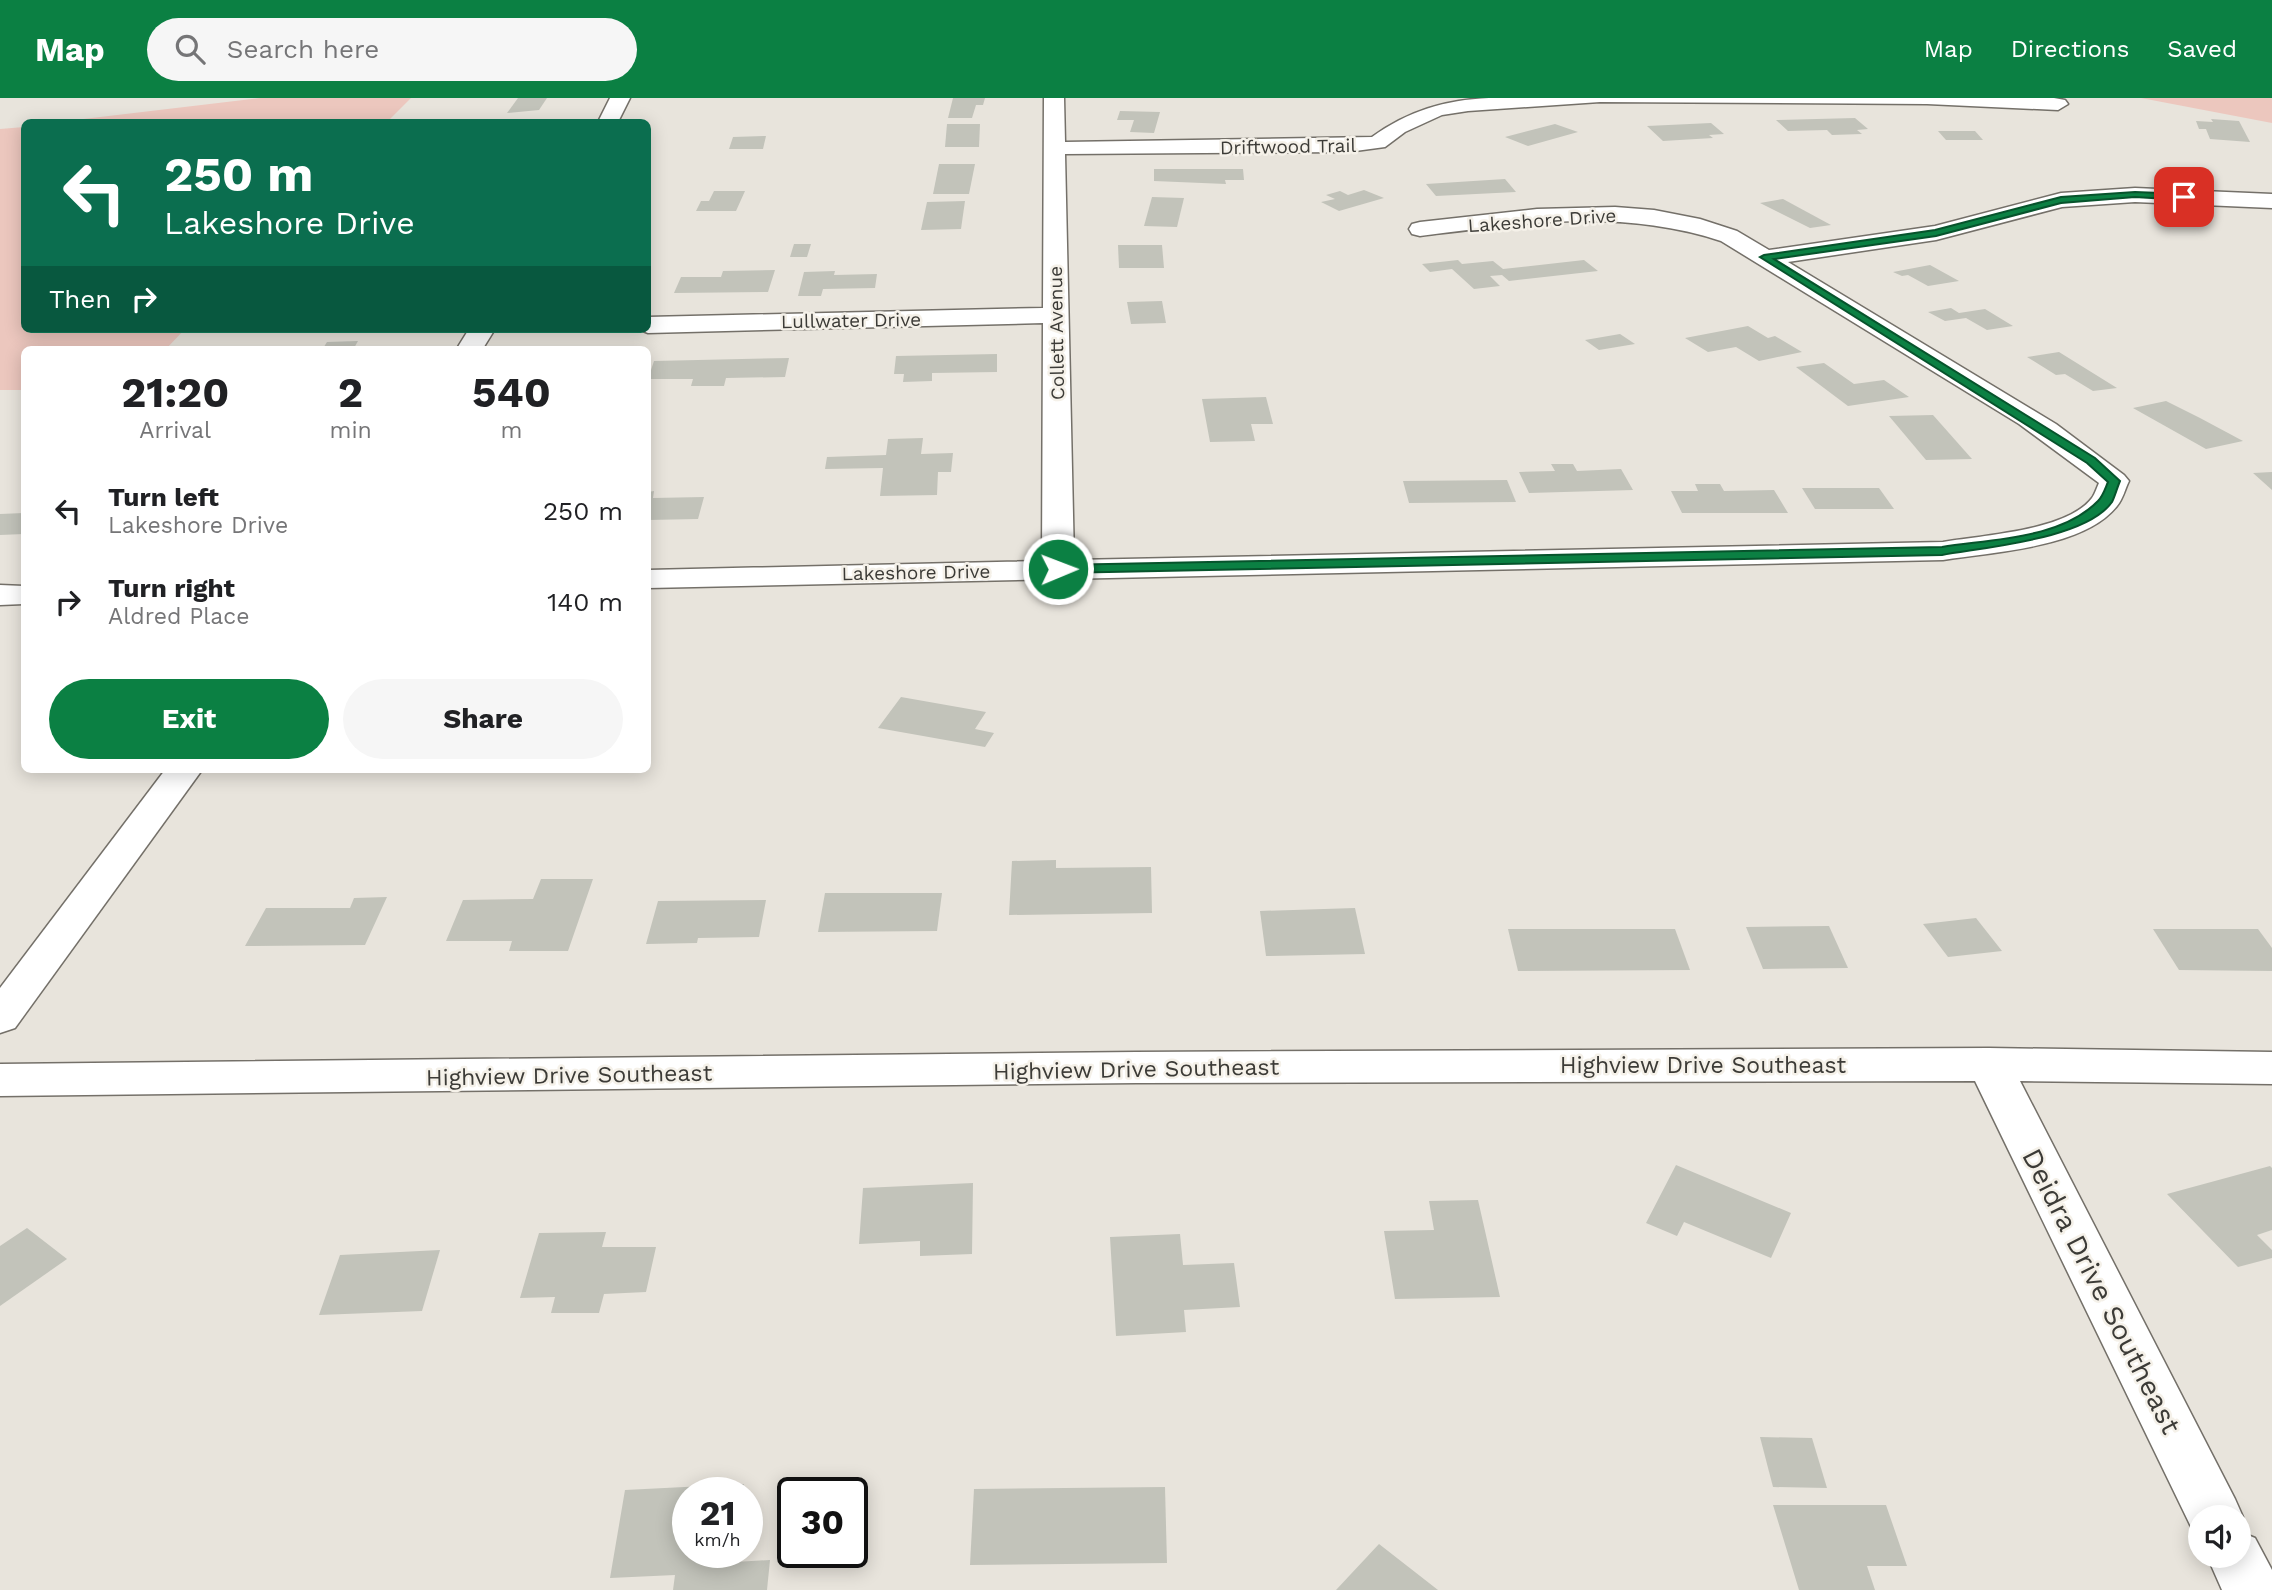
<!DOCTYPE html>
<html lang="en">
<head>
<meta charset="utf-8">
<style>
  :root { --surface:#fff; --page:#f6f6f6; --text:#202124; --muted:#757577; --accent:#0b8043 }
  body { margin:0; font-family:"Work Sans",sans-serif; background:var(--page); color:var(--text); height:100vh; display:flex; flex-direction:column; font-size:26px; white-space:nowrap }
  * { box-sizing:border-box; margin:0 }
  p { font-size:23px; color:var(--muted) }
  .icon { flex:none; width:38px; height:38px; fill:none; stroke:currentColor; stroke-width:2; stroke-linecap:round; stroke-linejoin:round }
  .map { position:relative; flex:1; overflow:hidden }
  .panel { position:absolute; left:21px; top:248px; width:630px; height:427px; display:flex; flex-direction:column; background:var(--surface); border-radius:10px; box-shadow:0 4px 18px #0003 }
  .panel>* { flex:none }
  .banner { position:absolute; left:21px; top:21px; width:630px; height:214px; border-radius:10px; box-shadow:0 4px 18px #0003; background:#0b6e4f; color:#fff; overflow:hidden }
  .buttons { position:absolute; left:2188px; top:1407px; display:grid; gap:14px }
  .buttons a { display:grid; place-items:center; width:63px; height:63px; border-radius:50%; background:var(--surface); box-shadow:0 4px 18px #0003; font-size:35px }
  .speed { position:absolute; left:672px; top:1379px; display:flex; gap:14px; font-size:35px; font-weight:700; text-align:center }
  .speed>* { display:grid; place-content:center; width:91px; height:91px; border-radius:50%; background:var(--surface); box-shadow:0 4px 18px #0003; line-height:1 }
  .speed small { font-size:18px; font-weight:400 }
  .speed .limit { border:4px solid #111; border-radius:10px; background:#fff; color:#111 }
  .pin { position:absolute; display:grid; place-items:center; width:60px; height:60px; color:#fff; margin:-30px; border-radius:14px; box-shadow:0 4px 10px #0006 }
  .me { position:absolute; width:77px; margin:-38px; rotate:89deg; stroke-linejoin:round; filter:drop-shadow(0 0 5px #0008) }
  .turn { display:flex; align-items:center; gap:24px; height:147px; padding:0 28px; font-size:32px }
  .turn .icon { width:91px; height:91px; stroke-width:2.5 }
  .turn b { display:block; font-size:49px; line-height:60px }
  .then { display:flex; align-items:center; height:66px; padding:0 28px; background:#0003; gap:14px; font-size:26px }
  .eta { display:flex; justify-content:space-evenly; align-items:center; height:119px; text-align:center }
  .eta b { font-size:42px; font-weight:700; line-height:49px }
  .primary-button { display:flex; gap:14px; margin-top:auto; padding:14px 28px }
  .primary-button a { flex:1; height:80px; border-radius:42px; background:var(--accent); color:#fff; font-size:28px; font-weight:700; line-height:80px; text-align:center }
  .primary-button a+a { background:var(--page); color:var(--text) }
  ul { padding:0; list-style:none }
  li { display:flex; align-items:center; gap:21px; height:91px; padding:0 28px }
  li div { flex:1 }
  li b { display:block; font-size:26px }
  li em { font-style:normal }
  header { display:flex; align-items:center; gap:42px; box-sizing:border-box; height:98px; padding:0 35px; background:var(--accent); color:#fff }
  header strong { font-size:33px }
  nav { display:flex; gap:38px; margin-inline-start:auto; font-size:24px }
  .search { width:490px; height:63px; background:var(--page); display:flex; align-items:center; gap:18px; box-sizing:border-box; padding:0 24px; border-radius:38px; color:var(--muted); font-size:26px }
  .map>svg:first-child { display:block }
</style>
</head>
<body>
<header>
<strong>Map</strong>
<div class="search"><svg class="icon" aria-label="search" viewBox="0 0 24 24"><circle cx="10" cy="10" r="6"/><path d="M15 15l6 6"/></svg>Search here</div>
<nav><a>Map</a><a>Directions</a><a>Saved</a></nav>
</header>
<div class="map">
<svg width="2272" height="1492" viewBox="0 0 2272 1492">
  <rect width="100%" height="100%" fill="#e8e4dc"/>
  <g fill="#ecc7be">
    <polygon points="260,0 411,0 387,24 58,24"/>
    <polygon points="2141,0 2272,0 2272,25"/>
    <polygon points="24,29 24,231 185,231 165,252 24,252 24,292 0,292 0,31"/>
  </g>
  <g fill="#c2c3ba">
    <polygon points="518,0 547,0 539,12 507,15"/>
    <polygon points="953,0 985,0 983,7 976,7 972,20 948,20"/>
    <polygon points="1120,13 1160,14 1154,35 1130,34 1134,22 1117,22"/>
    <polygon points="1855,20 1868,31 1857,32 1862,36 1832,37 1827,32 1788,33 1776,22"/>
    <polygon points="2211,21 2239,23 2250,44 2210,41 2206,31 2199,31 2196,23 2213,24"/>
    <polygon points="1711,25 1724,36 1709,37 1713,40 1663,43 1647,28"/>
    <polygon points="947,26 980,26 979,49 945,49"/>
    <polygon points="1555,26 1578,34 1528,48 1505,39"/>
    <polygon points="1938,33 1975,33 1983,42 1946,42"/>
    <polygon points="766,38 763,51 729,51 733,39"/>
    <polygon points="939,66 975,66 969,96 933,96"/>
    <polygon points="1154,71 1243,71 1244,82 1225,82 1226,86 1154,83"/>
    <polygon points="1505,81 1516,94 1436,98 1426,86"/>
    <polygon points="1364,92 1384,100 1339,113 1321,104 1335,101 1326,97 1340,93 1348,97"/>
    <polygon points="714,93 745,93 736,113 696,113 701,103 709,103"/>
    <polygon points="1152,99 1184,100 1177,129 1144,128"/>
    <polygon points="1783,101 1831,127 1810,130 1760,105"/>
    <polygon points="965,103 961,131 921,132 927,104"/>
    <polygon points="794,146 811,146 807,159 790,159"/>
    <polygon points="1118,147 1162,147 1164,170 1119,170"/>
    <polygon points="1458,162 1462,166 1493,163 1503,171 1584,162 1598,173 1509,183 1502,177 1490,178 1500,188 1474,191 1452,171 1430,174 1422,166"/>
    <polygon points="1930,167 1959,183 1928,188 1908,177 1902,178 1893,174"/>
    <polygon points="775,172 768,194 674,195 681,179 721,179 723,173"/>
    <polygon points="835,173 834,177 877,176 875,190 823,191 821,198 798,198 804,174"/>
    <polygon points="1162,203 1166,225 1131,226 1127,204"/>
    <polygon points="1951,210 1959,215 1985,211 2013,228 1987,232 1966,220 1945,223 1928,214"/>
    <polygon points="1748,228 1768,240 1775,238 1802,254 1759,263 1736,249 1708,254 1685,240"/>
    <polygon points="1620,236 1635,246 1599,252 1585,242"/>
    <polygon points="358,243 353,252 322,252 327,244"/>
    <polygon points="2059,254 2117,290 2093,293 2065,276 2056,277 2027,259"/>
    <polygon points="997,256 997,274 932,275 932,283 903,284 904,276 894,276 896,258"/>
    <polygon points="789,260 785,279 726,280 724,288 691,288 693,281 648,281 654,263"/>
    <polygon points="1824,265 1854,286 1884,282 1909,299 1848,308 1796,269"/>
    <polygon points="1266,299 1273,326 1251,326 1255,343 1210,344 1202,301"/>
    <polygon points="2166,303 2200,320 2243,343 2206,351 2133,310"/>
    <polygon points="1933,317 1972,361 1926,362 1889,318"/>
    <polygon points="923,340 921,356 953,355 951,374 938,374 937,397 880,398 883,370 825,371 827,359 886,357 888,341"/>
    <polygon points="1551,366 1573,366 1577,373 1621,371 1633,392 1529,395 1519,374 1555,373"/>
    <polygon points="2272,374 2272,392 2253,375"/>
    <polygon points="1507,382 1516,404 1409,405 1403,383"/>
    <polygon points="1695,386 1720,386 1724,393 1774,392 1788,415 1682,415 1671,393 1698,393"/>
    <polygon points="1802,390 1879,390 1894,411 1815,411"/>
    <polygon points="654,393 653,400 704,399 698,421 648,422 648,394"/>
    <polygon points="24,415 24,436 0,437 0,416"/>
    <polygon points="901,599 986,614 975,631 994,635 985,649 878,630"/>
    <polygon points="1056,762 1056,770 1151,769 1152,815 1009,817 1012,763"/>
    <polygon points="541,781 593,781 568,853 509,853 512,843 446,843 463,802 533,801"/>
    <polygon points="825,795 942,795 937,833 818,834"/>
    <polygon points="387,799 365,847 245,848 266,810 350,810 354,800"/>
    <polygon points="766,802 759,839 698,840 697,845 646,846 658,803"/>
    <polygon points="1355,810 1365,856 1266,858 1260,813"/>
    <polygon points="1976,820 2002,853 1948,859 1923,826"/>
    <polygon points="1829,828 1848,870 1763,871 1746,829"/>
    <polygon points="1508,831 1675,831 1690,872 1518,873"/>
    <polygon points="2153,831 2258,831 2272,850 2272,873 2179,872"/>
    <polygon points="1676,1067 1791,1115 1771,1160 1684,1124 1677,1138 1646,1125"/>
    <polygon points="2270,1068 2272,1070 2272,1132 2257,1137 2272,1152 2272,1160 2238,1169 2167,1096"/>
    <polygon points="973,1085 972,1156 920,1158 920,1143 859,1146 863,1090"/>
    <polygon points="1478,1102 1500,1199 1395,1201 1384,1133 1434,1132 1429,1103"/>
    <polygon points="27,1130 67,1161 0,1208 0,1148"/>
    <polygon points="606,1134 602,1149 656,1149 646,1194 604,1196 599,1215 551,1215 555,1199 520,1200 539,1135"/>
    <polygon points="1180,1136 1183,1167 1234,1165 1240,1209 1184,1212 1186,1234 1116,1238 1110,1139"/>
    <polygon points="440,1152 422,1213 319,1217 340,1157"/>
    <polygon points="1760,1339 1812,1340 1827,1390 1773,1389"/>
    <polygon points="744,1386 743,1395 688,1395 688,1454 736,1454 735,1464 770,1462 767,1492 673,1492 675,1477 610,1480 625,1392"/>
    <polygon points="1165,1389 1167,1465 970,1467 974,1391"/>
    <polygon points="1773,1407 1886,1407 1907,1468 1867,1468 1875,1492 1799,1492"/>
    <polygon points="1379,1446 1438,1492 1336,1492"/>
  </g>
  <g fill="none" stroke-linecap="round" stroke-linejoin="round">
    <g stroke="#747069" stroke-width="3">
      <g id="minor">
        <polygon points="610,0 630,0 618,24 598,24"/>
        <path d="M1044,0H1064L1065,44L1372,39C1408,13 1445,2 1489,0H2054L2065,2L2068,6L2058,12L1927,6L1600,4L1468,13L1442,17L1405,34L1385,49L1348,54L1065,56L1074,462L1943,444C1982,437 2067,433 2092,400C2095,396 2097,389 2099,385L2019,326L1721,143C1620,110 1523,125 1420,138L1412,136L1409,131L1412,126L1420,124L1537,111L1615,109L1654,112L1700,121L1737,133L1769,152L1935,128L2061,95L2135,90L2272,96V110L2135,104L2062,109L1936,142L1788,164L2056,326L2124,377L2129,383C2125,391 2123,401 2117,408C2084,450 1993,454 1943,462L648,490V472L1042,463L1043,225L648,235L638,231H648V219L1043,210Z"/>
        <polygon points="469,231 495,231 482,252 456,252"/>
        <polygon points="0,487 24,488 24,506 0,507"/>
        <polygon points="165,672 202,672 15,930 0,935 0,890"/>
        <polygon points="1989,950 2272,954 2272,986 2020,983 2235,1401 2243,1419 2238,1429 2238,1419 2200,1419 2200,1438 2195,1437 1975,983 1136,985 0,998 0,966 1136,954"/>
        <polygon points="2238,1433 2255,1440 2272,1472 2272,1492 2222,1492 2207,1458 2238,1458"/>
      </g>
    </g>
    <use href="#minor" fill="#fff" fill-rule="evenodd"/>
  </g>
  <path fill="#0b8043" stroke="#07532c" stroke-width="2" d="M2135,94L2184,96L2188,99L2184,102L2135,99L2061,105L1936,138L1774,161L2095,360L2120,383C2117,390 2115,398 2112,404C2086,441 1985,449 1942,457L1058,475L1051,471L1058,467L1942,449C1992,441 2061,441 2098,403C2103,398 2105,391 2108,384L2087,365L1760,159L1764,157L1935,132L2061,99Z"/>
  <g text-anchor="middle" stroke-width="5" stroke-linejoin="round" paint-order="stroke">
    <g font-size="19" fill="#3c3b37" stroke="#f5f1e9">
      <text transform="translate(1288 48) rotate(-1)" y="7">Driftwood Trail</text>
      <text transform="translate(1542 122) rotate(-4)" y="7">Lakeshore Drive</text>
      <text transform="translate(851 222) rotate(-1)" y="7">Lullwater Drive</text>
      <text transform="translate(1056 235) rotate(-91)" y="7">Collett Avenue</text>
      <text transform="translate(916 474) rotate(-1)" y="7">Lakeshore Drive</text>
    </g>
    <g font-size="23" fill="#3c3b37" stroke="#f5f1e9">
      <text x="1703" y="975">Highview Drive Southeast</text>
      <text transform="translate(1136 971) rotate(-1)" y="8">Highview Drive Southeast</text>
      <text transform="translate(569 977) rotate(-1)" y="8">Highview Drive Southeast</text>
    </g>
    <g font-size="28" fill="#3c3b37" stroke="#f5f1e9">
      <text transform="translate(2102 1193) rotate(63)" y="10">Deidra Drive Southeast</text>
    </g>
  </g>
</svg>
<div class="buttons">
<a><svg class="icon" aria-label="sound" viewBox="0 0 24 24"><path d="M4 9h4l5-4v14l-5-4H4zM17 9q2 3 0 6"/></svg></a>
</div>
<div class="speed"><div>21<small>km/h</small></div><div class="limit">30</div></div>
<div class="pin" style="left:2184px;top:99px;background:#d93025"><svg class="icon" aria-label="arrive" viewBox="0 0 24 24"><path d="M6 21V4h12l-3 4 3 4H6"/></svg></div>
<svg class="me" style="left:1058px;top:471px" viewBox="-20 -20 40 40"><circle r="17" fill="#0b8043" stroke="#fff" stroke-width="3"/><path d="M0-11L8 9 0 5-8 9z" fill="#fff"/></svg>
<div class="banner">
<div class="turn"><svg class="icon" aria-label="left" viewBox="0 0 24 24"><path d="M17 20v-9H6M10 6l-5 5 5 5"/></svg><div><b>250 m</b>Lakeshore Drive</div></div>
<div class="then">Then<svg class="icon" aria-label="right" viewBox="0 0 24 24"><path d="M7 20v-9h11M14 6l5 5-5 5"/></svg></div>
</div>
<section class="panel">
<div class="eta">
<div><b>21:20</b><p>Arrival</p></div>
<div><b>2</b><p>min</p></div>
<div><b>540</b><p>m</p></div>
</div>
<ul>
<li><svg class="icon" aria-label="left" viewBox="0 0 24 24"><path d="M17 20v-9H6M10 6l-5 5 5 5"/></svg><div><b>Turn left</b><p>Lakeshore Drive</p></div><em>250 m</em></li>
<li><svg class="icon" aria-label="right" viewBox="0 0 24 24"><path d="M7 20v-9h11M14 6l5 5-5 5"/></svg><div><b>Turn right</b><p>Aldred Place</p></div><em>140 m</em></li>
</ul>
<div class="primary-button"><a>Exit</a><a>Share</a></div>
</section>
</div>
</body>
</html>
